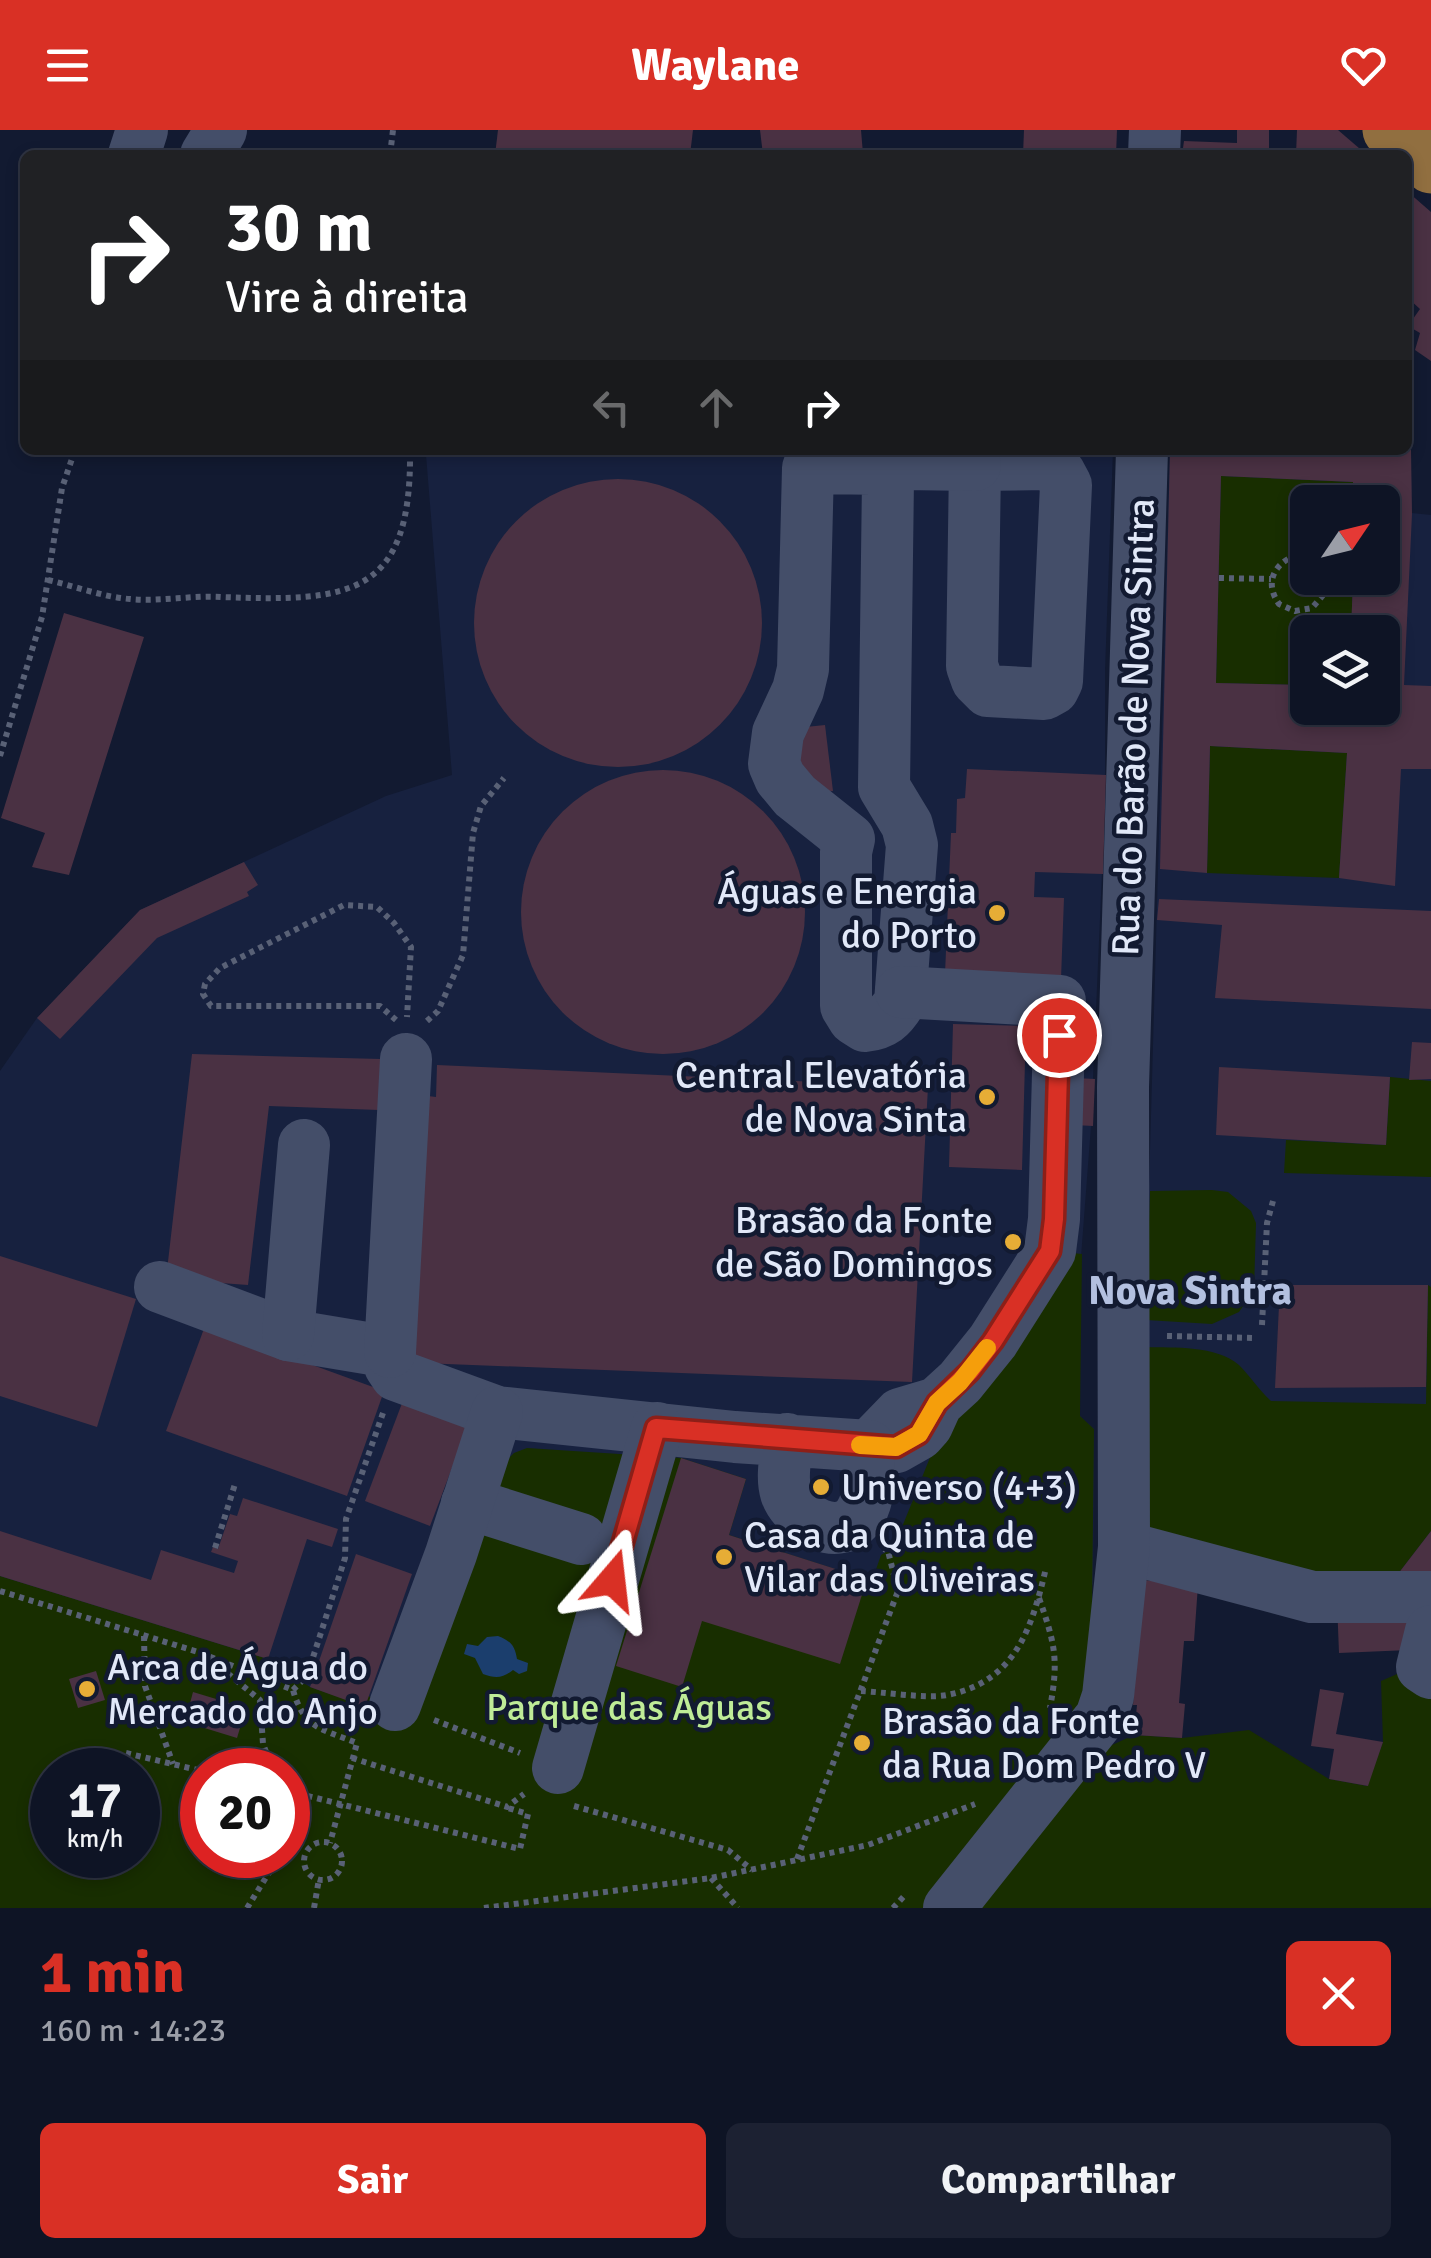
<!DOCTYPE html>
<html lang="pt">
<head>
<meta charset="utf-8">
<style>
  :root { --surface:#0e1425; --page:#1c2132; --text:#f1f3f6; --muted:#9b9ea7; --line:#2e3342; --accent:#d93025 }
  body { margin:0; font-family:Signika,sans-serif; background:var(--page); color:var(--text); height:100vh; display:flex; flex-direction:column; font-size:38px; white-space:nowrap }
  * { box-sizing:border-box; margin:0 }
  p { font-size:32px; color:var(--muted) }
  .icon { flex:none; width:55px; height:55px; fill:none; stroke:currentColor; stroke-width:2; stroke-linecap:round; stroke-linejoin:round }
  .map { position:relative; height:1778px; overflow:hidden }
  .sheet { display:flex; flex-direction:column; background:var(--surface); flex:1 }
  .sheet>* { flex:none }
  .top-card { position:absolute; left:20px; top:20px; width:1392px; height:305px; border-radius:15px; box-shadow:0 5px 15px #0003,0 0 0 2px var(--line); background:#202124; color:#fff; overflow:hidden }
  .needle { width:65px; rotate:55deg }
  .controls { position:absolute; left:1290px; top:355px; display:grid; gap:20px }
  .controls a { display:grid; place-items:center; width:110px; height:110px; border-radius:15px; background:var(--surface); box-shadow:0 5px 15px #0003,0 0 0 2px var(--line); font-size:50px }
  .speed { position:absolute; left:30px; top:1618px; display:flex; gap:20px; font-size:50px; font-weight:700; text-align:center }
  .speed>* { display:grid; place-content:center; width:130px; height:130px; border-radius:50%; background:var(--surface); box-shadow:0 5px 15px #0003,0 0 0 2px var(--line); line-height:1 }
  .speed small { font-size:25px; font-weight:400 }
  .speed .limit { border:15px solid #d22; background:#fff; color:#111 }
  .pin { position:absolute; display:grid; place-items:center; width:85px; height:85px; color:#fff; margin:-42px; border:5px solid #fff; border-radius:50%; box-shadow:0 2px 10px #0007 }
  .me { position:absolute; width:110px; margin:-55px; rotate:17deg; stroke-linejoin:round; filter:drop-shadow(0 0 8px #0008) }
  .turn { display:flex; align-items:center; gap:35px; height:210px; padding:0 40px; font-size:45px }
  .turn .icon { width:130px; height:130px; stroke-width:2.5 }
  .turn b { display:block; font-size:70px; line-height:85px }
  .lanes { display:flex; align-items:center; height:95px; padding:0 40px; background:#0003; justify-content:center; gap:50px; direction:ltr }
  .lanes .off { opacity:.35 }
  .round { display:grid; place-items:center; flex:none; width:105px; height:105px; border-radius:15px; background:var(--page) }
  .overview { display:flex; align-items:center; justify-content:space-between; height:170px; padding:0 40px }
  h1 { font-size:60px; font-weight:700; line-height:75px; color:var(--accent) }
  .primary-button { display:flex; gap:20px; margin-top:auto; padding:20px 40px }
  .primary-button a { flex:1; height:115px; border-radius:15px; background:var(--accent); color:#fff; font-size:40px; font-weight:700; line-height:115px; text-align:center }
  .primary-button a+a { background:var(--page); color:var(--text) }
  header { display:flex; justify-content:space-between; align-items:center; height:130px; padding:0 40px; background:var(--accent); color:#fff; font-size:45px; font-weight:700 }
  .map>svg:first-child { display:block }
</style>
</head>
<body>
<header><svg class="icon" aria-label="menu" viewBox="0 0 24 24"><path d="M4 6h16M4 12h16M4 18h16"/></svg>Waylane<svg class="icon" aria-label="heart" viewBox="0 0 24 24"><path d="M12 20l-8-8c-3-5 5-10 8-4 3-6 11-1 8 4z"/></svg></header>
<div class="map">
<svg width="1431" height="1778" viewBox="0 0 1431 1778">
  <rect width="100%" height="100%" fill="#121a31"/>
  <g fill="#17213f" fill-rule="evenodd">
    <path d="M1408,203L1412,383L1431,385V1401L1139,1406L1170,320H1408ZM1308,372H1382V448H1308ZM1308,502H1382V578H1308Z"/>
    <path d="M761,320H1113L1105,541V674L1093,948V996H1091L1080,1140V1286L1094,1299L1093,1454L926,1778H0V941L37,888L140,780L386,666L452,645L426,325L760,323ZM52,1640H138V1725H52ZM202,1640H288V1725H202Z"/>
  </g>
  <g fill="#182e00" fill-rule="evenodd">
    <polygon points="1221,346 1353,352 1353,372 1308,372 1308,448 1353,448 1351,502 1308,502 1307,555 1216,553"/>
    <polygon points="1210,616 1347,623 1339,748 1207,743"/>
    <polygon points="1390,947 1431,951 1431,1047 1284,1043 1286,1010 1386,1015"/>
    <polygon points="1212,1060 1228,1062 1251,1081 1256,1093 1254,1160 1239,1182 1212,1194 1146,1190 1150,1061"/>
    <path d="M1072,1123L1082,1124L1080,1286L1094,1299L1091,1572L926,1778H0V1446L268,1529L310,1557L365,1576L368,1566L416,1587L502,1335L514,1323L527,1318L681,1328L746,1349L729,1405L872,1451L881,1425L894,1417L931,1325ZM52,1640H138V1725H52ZM202,1640H288V1725H202Z"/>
    <path d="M1428,1155L1431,1157V1401L1391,1453H1328L1139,1406L1146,1217C1174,1218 1216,1215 1239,1235C1250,1246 1259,1260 1271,1271L1426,1274Z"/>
    <polygon points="1404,1541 1431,1560 1431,1778 967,1778 1090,1625 1134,1605 1182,1608 1249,1600 1329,1649 1367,1656 1383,1612 1381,1551"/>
  </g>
  <path fill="#1b3e6d" d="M498,1506C511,1511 515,1516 517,1529L528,1533L527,1541L519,1544L513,1540C503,1548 496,1549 483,1544L475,1528L464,1524L467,1514L478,1516L487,1507Z"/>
  <g fill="#4a3143" fill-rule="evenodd">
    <polygon points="498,0 693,0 690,25 495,25"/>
    <polygon points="760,0 861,0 863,24 763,25"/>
    <polygon points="1024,0 1117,0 1116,25 1023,25"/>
    <polygon points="1237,0 1269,0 1269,24 1182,25 1184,11 1237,13"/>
    <polygon points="1297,0 1338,0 1367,25 1296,25"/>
    <polygon points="1408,62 1431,82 1431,231 1415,220 1420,203 1408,196 1420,179 1408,168"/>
    <path d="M1170,320H1411L1412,384L1404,555L1431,556V639H1401L1395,756L1339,748L1347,623L1210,616L1207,743L1160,739ZM1221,346L1353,352V372H1382V448H1353L1351,502H1382V578H1308V555L1216,553Z"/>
    <circle cx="618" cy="493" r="144"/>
    <polygon points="64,483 144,507 69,745 32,737 45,703 1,688"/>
    <polygon points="825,595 833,661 804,664 796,598"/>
    <polygon points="967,639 1106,645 1103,744 1035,742 1034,767 1064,768 1061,849 945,844 951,703 956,703 957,669 965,668"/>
    <circle cx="663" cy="782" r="142"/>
    <polygon points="244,732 258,755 247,762 249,766 157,808 60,909 37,888 140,780"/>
    <polygon points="1159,769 1431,781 1431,879 1215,868 1222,795 1157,790"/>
    <polygon points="953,894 1026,896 1022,1040 949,1037"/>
    <polygon points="1412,912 1431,913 1431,949 1409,950"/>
    <polygon points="192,924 381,929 379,980 269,976 248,1155 166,1149"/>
    <polygon points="437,935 928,957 912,1252 421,1233 411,1224 420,965 436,967"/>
    <polygon points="1219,937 1390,947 1386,1015 1216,1005"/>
    <polygon points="1075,948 1095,949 1093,996 1074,995"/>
    <polygon points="0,1126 136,1169 97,1297 0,1266"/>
    <polygon points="1280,1155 1428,1155 1426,1257 1275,1258"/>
    <polygon points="205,1196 384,1261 347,1366 166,1301"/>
    <polygon points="404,1268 469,1293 430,1396 365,1371"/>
    <polygon points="681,1328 746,1349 729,1405 867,1449 840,1534 702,1491 682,1557 616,1536"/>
    <polygon points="243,1368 338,1399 332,1417 307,1409 268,1529 0,1446 0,1401 151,1450 161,1420 234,1443 238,1431 211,1422 213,1417 218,1419 230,1384 237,1386"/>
    <polygon points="1431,1401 1431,1456 1391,1453"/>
    <polygon points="356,1424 412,1444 365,1577 310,1557"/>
    <polygon points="1143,1450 1198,1455 1194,1511 1184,1511 1179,1573 1185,1574 1182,1608 1134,1605 1137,1575 1133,1575"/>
    <polygon points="1420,1471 1409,1520 1339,1523 1337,1472"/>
    <polygon points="96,1541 105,1570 78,1578 69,1549"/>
    <polygon points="1320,1559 1344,1563 1336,1604 1383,1612 1368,1656 1329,1649 1334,1619 1311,1616"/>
    <polygon points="193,1562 246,1578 237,1608 185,1592"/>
  </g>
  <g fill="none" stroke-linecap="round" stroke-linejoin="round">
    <g stroke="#596176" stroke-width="6" stroke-dasharray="5 5" stroke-linecap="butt">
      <polyline points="390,25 393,0"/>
      <path d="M1308,429H1288C1270,440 1267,457 1279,474L1295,481L1312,478L1324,464V448"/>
      <polyline points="1219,448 1271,449"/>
      <path d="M48,450C74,456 103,467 130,469C160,472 192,465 222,467C350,472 412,467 410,320"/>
      <polyline points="1325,455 1353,456"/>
      <polyline points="0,626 42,487 62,358 75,320"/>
      <polyline points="396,890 380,876 211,876 203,864 205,854 220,838 344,775 377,777 394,793 411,817 407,887"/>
      <polyline points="427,891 438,881 463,825 473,703 481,676 504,648"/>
      <polyline points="1262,1195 1267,1093 1273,1071"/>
      <polyline points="1167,1206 1256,1208"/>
      <polyline points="215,1418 235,1354"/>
      <path d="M0,1461L198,1522L293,1560C304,1599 322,1599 357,1613L330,1713"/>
      <path d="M1039,1468C1055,1514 1059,1529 1050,1578"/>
      <polyline points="144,1506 145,1556 173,1634"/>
      <polyline points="220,1537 260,1570 263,1614 273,1640"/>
      <polyline points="293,1560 307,1546 345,1428 346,1389 383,1283"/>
      <path d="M861,1561C883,1562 927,1569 947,1565C1016,1552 1032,1497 1046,1438"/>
      <polyline points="434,1590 520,1623"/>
      <polyline points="126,1623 202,1641"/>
      <polyline points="352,1628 507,1677 524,1664"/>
      <polyline points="288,1661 520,1719 528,1684 508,1678"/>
      <polyline points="574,1676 728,1720 752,1740"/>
      <polyline points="288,1710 307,1667"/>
      <circle cx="323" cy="1731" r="19"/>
      <polyline points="797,1729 898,1461 888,1421 884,1419"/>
      <polyline points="711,1748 738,1778"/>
      <polyline points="247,1778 280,1725"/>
      <polyline points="314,1778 319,1749"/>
      <polyline points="484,1778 711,1748 797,1730 868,1715 975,1674"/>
      <polyline points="893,1778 906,1764"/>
    </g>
    <g stroke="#444e69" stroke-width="52">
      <polyline points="134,25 142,0"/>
      <polyline points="206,25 221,0"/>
      <polyline points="1154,25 1155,0"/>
      <polygon points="1047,334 1059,342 1066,355 1057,551 1053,559 1044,564 988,561 977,550 972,536 975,335"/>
      <path d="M893,339L808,338L803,539L798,560L778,603L774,634L780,648L795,666L849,709L846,722V876L854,889L865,896C883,894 891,887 900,872L912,715L907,695L884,657L888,349L893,339L903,334L975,335"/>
      <polyline points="901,862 1060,871 1054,1089 1050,1121 993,1211 960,1252 937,1273 927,1295 919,1304 896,1317 869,1316 900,1284 937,1273"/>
      <path d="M160,1157L288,1205L390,1222V1236L396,1245L497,1282L735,1307L869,1316C868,1337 872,1365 860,1384C841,1414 795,1390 786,1363C781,1347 786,1326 787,1309"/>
      <polyline points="288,1205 304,1015"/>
      <polyline points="390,1222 406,929"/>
      <polyline points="467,1373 581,1409"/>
      <polyline points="1124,1417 1312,1467 1431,1467"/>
      <polyline points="1431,1501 1422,1537 1431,1543"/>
      <polyline points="395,1575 451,1424 497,1282"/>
      <polyline points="558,1638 657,1298"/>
      <polyline points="949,1778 1101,1587 1108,1566 1124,1417 1123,957 1142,320"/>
    </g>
    <polyline stroke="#916f40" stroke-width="55" points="1390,0 1431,36"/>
  </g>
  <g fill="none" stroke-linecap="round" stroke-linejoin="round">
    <g stroke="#8d1f18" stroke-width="25">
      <polyline id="route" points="612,1450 656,1298 896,1317 919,1304 937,1273 970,1241 993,1211 1050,1121 1054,1089 1059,905"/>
    </g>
    <use href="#route" stroke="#d93025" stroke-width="18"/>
    <polyline stroke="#f59e0b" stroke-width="18" points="860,1315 896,1317 919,1304 937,1273 960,1252 987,1218"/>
  </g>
  <g fill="#e6ad36" stroke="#121a31" stroke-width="4">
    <circle cx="997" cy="783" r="10"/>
    <circle cx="987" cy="967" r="10"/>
    <circle cx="1013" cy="1112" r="10"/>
    <circle cx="821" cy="1357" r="10"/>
    <circle cx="724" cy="1427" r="10"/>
    <circle cx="87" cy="1559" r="10"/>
    <circle cx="862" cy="1613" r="10"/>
  </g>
  <g text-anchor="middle" stroke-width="9" stroke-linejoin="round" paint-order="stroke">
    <g font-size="38" fill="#e1e8f8" stroke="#121a31">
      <text transform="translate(1133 597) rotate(-88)" y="13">Rua do Barão de Nova Sintra</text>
    </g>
    <g font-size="38" fill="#e1e8f8" stroke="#121a31" text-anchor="start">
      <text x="977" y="774" text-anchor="end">Águas e Energia<tspan x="977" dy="44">do Porto</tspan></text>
      <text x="967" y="958" text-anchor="end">Central Elevatória<tspan x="967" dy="44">de Nova Sinta</tspan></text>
      <text x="993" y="1103" text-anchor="end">Brasão da Fonte<tspan x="993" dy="44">de São Domingos</tspan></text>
      <text x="841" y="1370">Universo (4+3)</text>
      <text x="744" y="1418">Casa da Quinta de<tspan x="744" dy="44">Vilar das Oliveiras</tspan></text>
      <text x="107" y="1550">Arca de Água do<tspan x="107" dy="44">Mercado do Anjo</tspan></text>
      <text x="882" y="1604">Brasão da Fonte<tspan x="882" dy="44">da Rua Dom Pedro V</tspan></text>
    </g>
    <g font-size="38" fill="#bfec97" stroke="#121a31">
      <text x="629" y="1590">Parque das Águas</text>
    </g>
    <g font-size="40" font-weight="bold" fill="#b3c0e0" stroke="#121a31">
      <text x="1190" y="1174">Nova Sintra</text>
    </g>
  </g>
</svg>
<div class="controls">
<a><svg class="needle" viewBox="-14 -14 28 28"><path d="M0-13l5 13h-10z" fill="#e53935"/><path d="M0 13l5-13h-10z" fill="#9b9ea7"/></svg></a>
<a><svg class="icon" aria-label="layers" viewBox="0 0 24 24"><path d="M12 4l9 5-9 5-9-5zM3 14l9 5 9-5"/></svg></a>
</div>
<div class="speed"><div>17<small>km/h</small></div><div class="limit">20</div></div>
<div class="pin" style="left:1059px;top:905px;background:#d93025"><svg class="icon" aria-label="arrive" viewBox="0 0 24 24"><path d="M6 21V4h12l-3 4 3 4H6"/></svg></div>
<svg class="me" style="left:612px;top:1450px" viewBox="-20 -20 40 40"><path d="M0-17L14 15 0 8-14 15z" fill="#d93025" stroke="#fff" stroke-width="4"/></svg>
<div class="top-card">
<div class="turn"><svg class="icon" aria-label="right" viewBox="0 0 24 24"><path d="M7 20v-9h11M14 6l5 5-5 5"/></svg><div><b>30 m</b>Vire à direita</div></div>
<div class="lanes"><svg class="icon off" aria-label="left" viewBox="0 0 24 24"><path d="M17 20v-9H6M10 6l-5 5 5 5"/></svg><svg class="icon off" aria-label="ahead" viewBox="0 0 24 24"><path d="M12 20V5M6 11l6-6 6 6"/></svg><svg class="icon" aria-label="right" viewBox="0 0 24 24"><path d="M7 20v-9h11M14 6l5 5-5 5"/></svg></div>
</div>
</div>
<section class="sheet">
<div class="overview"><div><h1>1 min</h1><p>160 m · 14:23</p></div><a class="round" style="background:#d93025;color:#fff"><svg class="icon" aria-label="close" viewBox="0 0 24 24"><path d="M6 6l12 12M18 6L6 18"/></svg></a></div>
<div class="primary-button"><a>Sair</a><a>Compartilhar</a></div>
</section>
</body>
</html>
